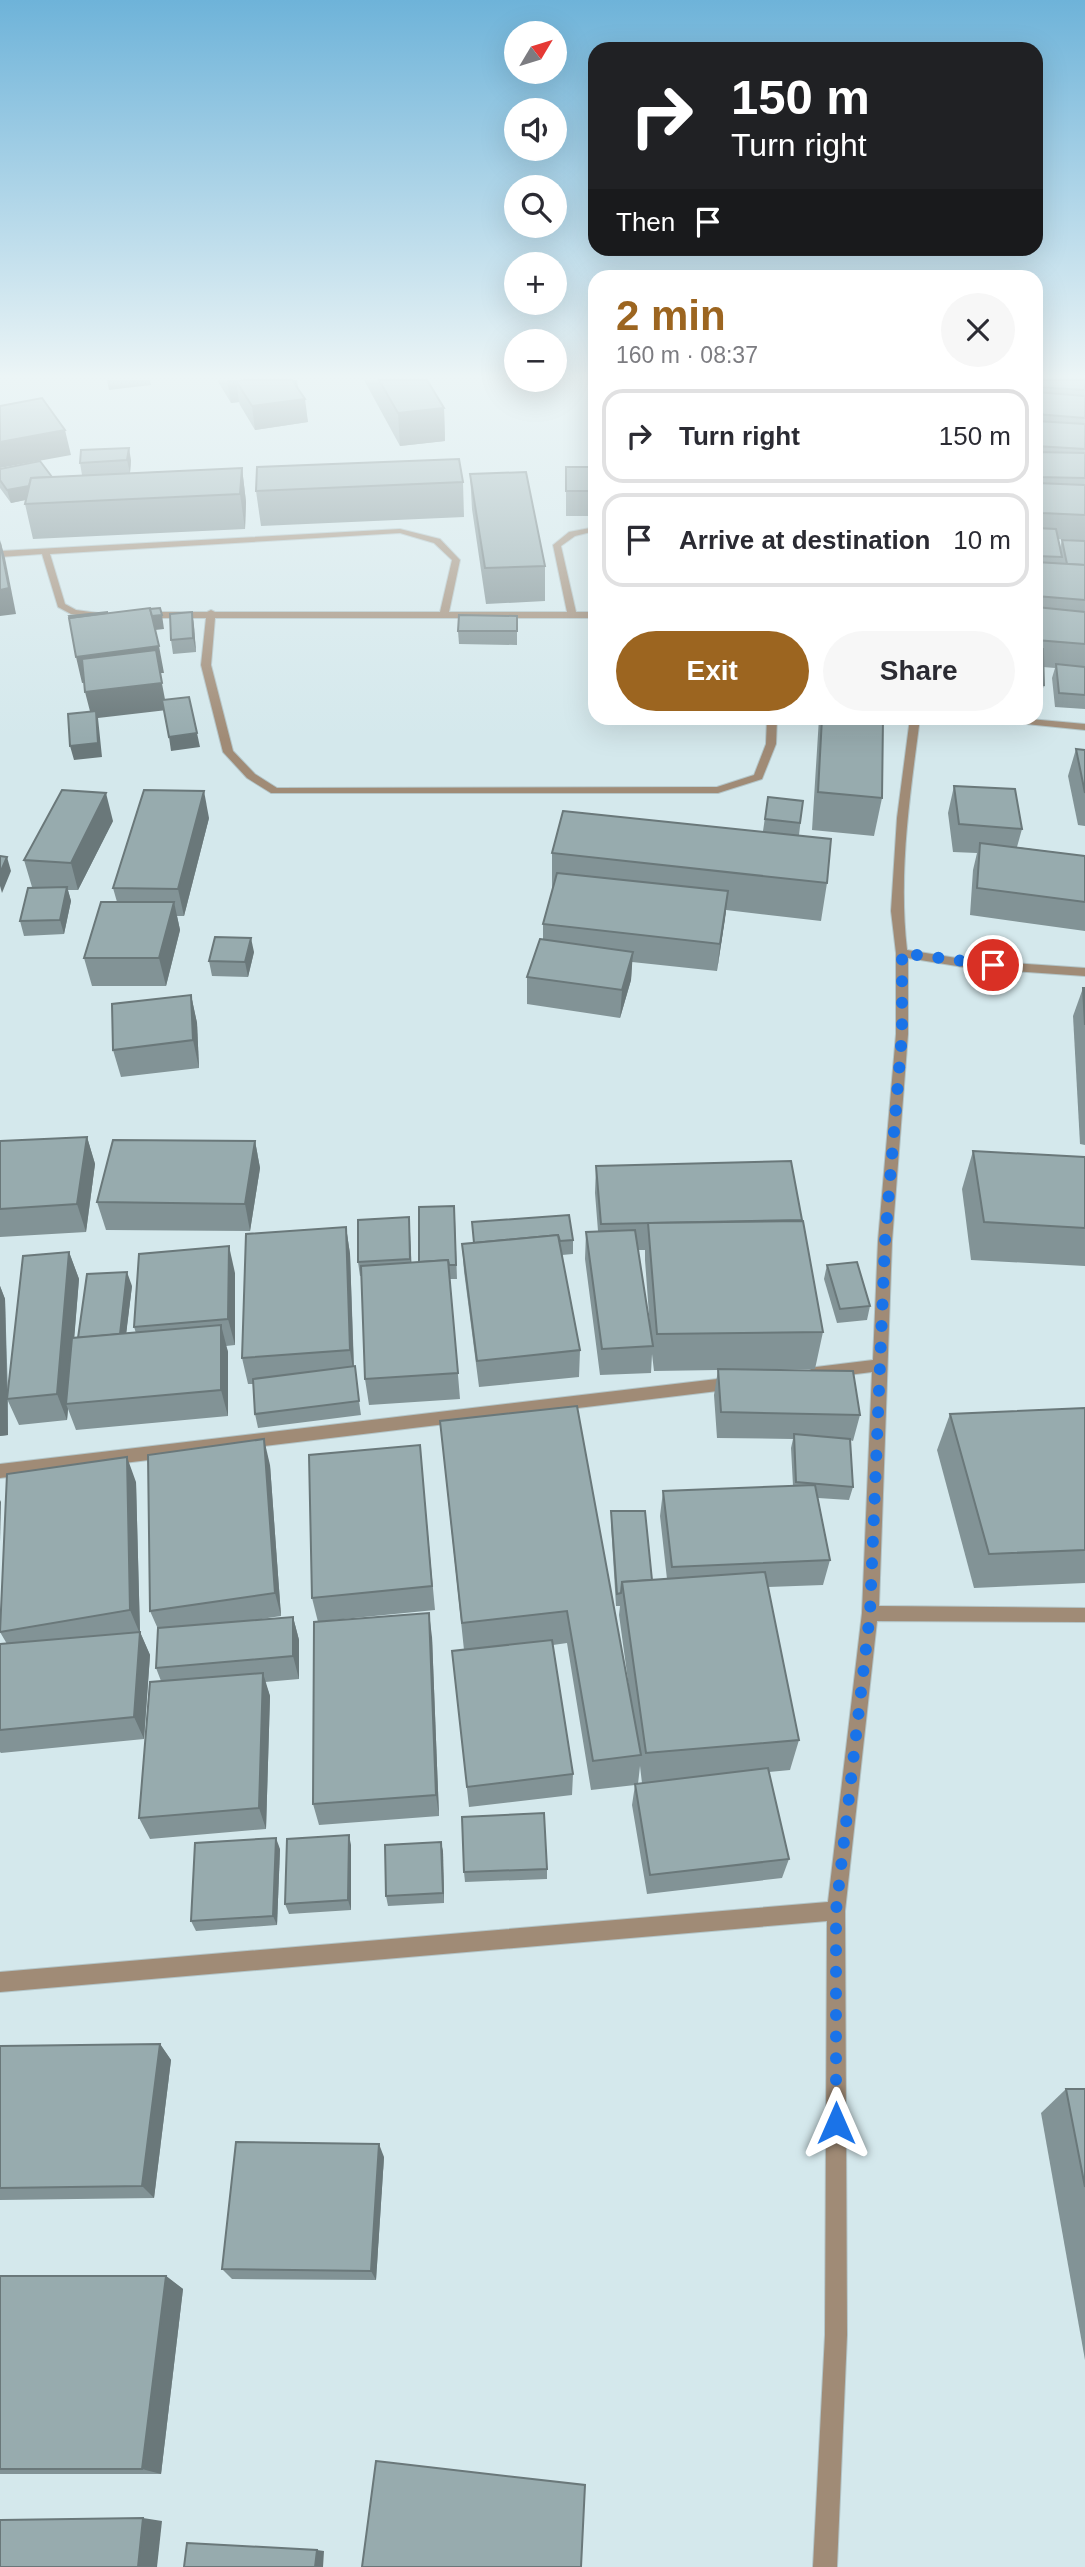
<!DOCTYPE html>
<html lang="en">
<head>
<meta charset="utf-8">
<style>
  :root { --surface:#fff; --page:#f7f7f7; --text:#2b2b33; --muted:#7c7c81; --line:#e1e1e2; --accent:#9c6520 }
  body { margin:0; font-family:Helvetica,sans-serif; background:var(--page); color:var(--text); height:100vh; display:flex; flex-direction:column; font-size:26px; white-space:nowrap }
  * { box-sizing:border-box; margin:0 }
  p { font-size:23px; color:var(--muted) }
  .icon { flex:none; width:38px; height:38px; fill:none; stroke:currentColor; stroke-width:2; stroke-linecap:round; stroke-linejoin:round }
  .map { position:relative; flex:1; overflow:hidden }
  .drawer { position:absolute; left:588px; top:270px; width:455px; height:455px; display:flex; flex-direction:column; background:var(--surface); border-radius:21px; box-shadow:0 7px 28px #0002 }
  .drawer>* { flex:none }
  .guide { position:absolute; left:588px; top:42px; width:455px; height:214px; border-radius:21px; box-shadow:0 7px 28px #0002; background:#202124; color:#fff; overflow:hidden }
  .needle { width:46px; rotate:52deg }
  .controls { position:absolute; left:504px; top:21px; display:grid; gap:14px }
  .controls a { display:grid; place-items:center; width:63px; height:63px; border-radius:50%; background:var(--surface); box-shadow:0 7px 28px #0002; font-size:35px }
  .pin { position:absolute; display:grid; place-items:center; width:60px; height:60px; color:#fff; margin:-30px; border:4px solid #fff; border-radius:50%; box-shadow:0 2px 7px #0007 }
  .me { position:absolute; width:77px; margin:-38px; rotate:0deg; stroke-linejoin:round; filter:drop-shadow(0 0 5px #0008) }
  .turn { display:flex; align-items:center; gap:24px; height:147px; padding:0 28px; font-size:32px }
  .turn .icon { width:91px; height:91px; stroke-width:2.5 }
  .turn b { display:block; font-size:49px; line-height:60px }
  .then { display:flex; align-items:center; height:66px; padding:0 28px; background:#0003; gap:14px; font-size:26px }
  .round { display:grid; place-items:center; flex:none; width:74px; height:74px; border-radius:37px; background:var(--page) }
  .headline { display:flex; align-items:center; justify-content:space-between; height:119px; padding:0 28px }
  h1 { font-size:42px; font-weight:600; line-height:52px; color:var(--accent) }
  .primary-button { display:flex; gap:14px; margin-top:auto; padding:14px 28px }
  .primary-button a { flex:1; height:80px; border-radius:42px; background:var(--accent); color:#fff; font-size:28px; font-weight:600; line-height:80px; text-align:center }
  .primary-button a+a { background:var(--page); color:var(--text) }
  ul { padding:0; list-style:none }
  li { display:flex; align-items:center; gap:21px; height:94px; margin:0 14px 10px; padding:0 14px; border:4px solid var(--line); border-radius:21px }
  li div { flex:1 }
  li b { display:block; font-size:26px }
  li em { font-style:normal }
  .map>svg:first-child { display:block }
</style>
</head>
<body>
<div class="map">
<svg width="1085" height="2567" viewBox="0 0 1085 2567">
  <rect width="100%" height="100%" fill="#d4e8ec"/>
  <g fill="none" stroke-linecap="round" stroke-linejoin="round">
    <g stroke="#b3c5c8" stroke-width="2">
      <g id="minor">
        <polygon points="595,527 595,531 575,536 561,546 576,612 595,612 595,618 215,618 211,665 233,751 255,774 277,788 717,787 754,775 766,744 767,718 777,718 776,744 762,779 718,793 271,793 247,778 223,752 201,665 206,618 144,618 140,615 144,612 207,612 211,610 215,612 440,612 452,560 434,543 400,533 50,554 65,604 76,610 106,614 106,618 103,619 71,614 58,607 42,554 0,557 0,551 400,529 440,539 460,560 449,612 567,612 553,545 569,532"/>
        <path d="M910,718H920C910,795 898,873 907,950L969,960L1085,968V976L969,968L908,958V1034L892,1241L879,1606L1085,1608V1622L877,1621L845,1911L847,2335L837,2567H813L825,2335L827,1921L0,1992V1972L828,1902L862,1613L872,1372L816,1379L811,1377L809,1373L811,1369L816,1367L873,1360L878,1241L896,1034V953L891,911L897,818Z"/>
        <polygon points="990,718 1019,718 1085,724 1085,730 995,721"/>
        <polygon points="734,1377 739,1379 741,1383 739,1387 734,1389 0,1478 0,1464"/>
      </g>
    </g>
    <use href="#minor" fill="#a08b76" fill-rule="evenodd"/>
  </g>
  <g fill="#829396" fill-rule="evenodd">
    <polygon points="217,380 297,380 298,388 308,422 255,430 240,405 239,402 231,403"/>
    <polygon points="364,380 427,380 444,408 445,441 400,446"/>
    <polygon points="1036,380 1085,380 1085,541 1058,539 1060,548 1062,540 1085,541 1085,709 1055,707 1052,678 1055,668 1043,667 1044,685 1036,712"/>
    <polygon points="131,460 130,473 242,468 246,502 245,529 33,539 25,504 26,500 11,503 0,488 0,469 52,477 82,475 80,463"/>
    <rect x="566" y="467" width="29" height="49"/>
    <polygon points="470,474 545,566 545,601 486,604 472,509"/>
    <polygon points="463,482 464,517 261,526 256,491"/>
    <polygon points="192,612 194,626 196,652 173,654 171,640"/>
    <polygon points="517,616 517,645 459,644 458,631"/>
    <polygon points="819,718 883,718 882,798 874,836 812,830"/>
    <polygon points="1076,749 1085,750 1085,826 1078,825 1068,776"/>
    <polygon points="954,786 1022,829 1017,847 1085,856 1085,931 970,915 973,870 977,853 953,852 948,813"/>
    <polygon points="768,797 803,801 799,835 827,883 821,921 726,910 717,971 632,962 631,980 620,1018 527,1004 527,977 543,940 543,924 552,891 552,853 763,831"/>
    <polygon points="209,818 184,916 177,916 180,930 166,986 92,986 84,958 117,902 113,888"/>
    <polygon points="113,821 78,890 68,890 71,901 64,934 24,936 20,921 32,887 24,860"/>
    <polygon points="254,952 248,977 212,976 209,961"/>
    <polygon points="1083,988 1085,988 1085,1145 1080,1144 1073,1016"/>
    <polygon points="191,995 197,1023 199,1068 121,1077 113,1050"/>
    <polygon points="87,1137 95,1164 86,1232 0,1237 0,1144"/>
    <polygon points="255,1141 260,1168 250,1231 106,1230 97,1202"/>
    <polygon points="973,1151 1085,1157 1085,1266 971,1260 962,1189"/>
    <path d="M596,1166L802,1220L823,1332L815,1369H754L860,1415L853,1441L850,1440L853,1487L849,1500L818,1498L830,1560L823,1585L768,1587L799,1740L790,1770L769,1772L789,1859L782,1878L647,1894L632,1805L635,1785L591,1790L567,1643L553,1645L573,1774L572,1795L469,1807L452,1651L464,1650L440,1421L630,1695L619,1615L620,1606H616L611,1524V1511L652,1580L667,1579L660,1516L663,1491L793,1486L791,1448L793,1439L717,1438L714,1395L718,1370L654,1371L652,1354L651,1373L600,1375L585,1259L586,1232L598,1231L595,1193ZM638,1250H645V1260L650,1328ZM640,1766L642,1783L671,1780L638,1784Z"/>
    <polygon points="409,1217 411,1263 419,1262 455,1220 457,1279 450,1279 460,1399 369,1405 365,1379 362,1276 360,1276 358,1262"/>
    <polygon points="346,1227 350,1254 354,1366 361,1415 258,1428 255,1414 253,1384 248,1384 242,1358"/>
    <polygon points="573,1240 573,1254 562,1255 580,1350 579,1377 479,1387 464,1271 462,1244"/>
    <polygon points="69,1252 79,1279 74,1338 78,1338 132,1286 126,1333 136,1333 134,1327 235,1273 235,1345 226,1346 228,1352 228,1416 76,1430 68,1409 67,1420 19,1425 8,1401 8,1435 0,1436 0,1286 5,1299 8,1394"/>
    <polygon points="827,1265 870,1306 867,1320 837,1323 824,1279"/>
    <polygon points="1085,1408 1085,1583 974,1588 937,1450 950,1414"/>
    <polygon points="270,1465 281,1616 261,1619 293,1617 299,1640 299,1679 265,1682 270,1696 266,1829 150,1839 139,1818 161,1681 156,1668 158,1629 150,1611"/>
    <polygon points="422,1470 435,1610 323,1621 432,1637 439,1816 319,1825 313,1804 318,1622 312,1598"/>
    <polygon points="136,1482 140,1632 150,1655 144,1739 1,1753 0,1752 0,1644 7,1644 0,1632"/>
    <polygon points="441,1842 443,1852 444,1903 388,1906 386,1896"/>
    <polygon points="351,1845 351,1910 289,1914 285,1904"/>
    <polygon points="280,1849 277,1925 196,1931 191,1921"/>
    <polygon points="547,1869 547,1879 465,1882 464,1872"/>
    <polygon points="160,2044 171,2060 154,2198 0,2200 0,2046"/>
    <polygon points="1066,2089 1085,2089 1085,2360 1041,2113"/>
    <polygon points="384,2157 376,2280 232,2279 222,2269"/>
    <polygon points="0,2276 166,2276 183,2289 161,2474 0,2474"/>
  </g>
  <g fill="#6a787a">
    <polygon points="107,380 150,380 151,385 109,390"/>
    <polygon points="227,380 297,380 298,394 236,381 239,402 231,403"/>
    <polygon points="305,399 308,422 255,430 252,406"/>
    <polygon points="444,408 445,441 400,446 398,413"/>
    <polygon points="65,430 71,455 0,468 0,442"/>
    <polygon points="129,448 131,460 130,473 127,460"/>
    <polygon points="242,468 246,502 245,529 240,494"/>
    <polygon points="54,480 57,493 11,503 7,490"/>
    <polygon points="0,540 5,558 16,614 0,616"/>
    <polygon points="192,612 194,626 196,652 193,638"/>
    <polygon points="162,615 164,629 129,633 126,620"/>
    <polygon points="159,646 164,673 160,673 167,710 98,718 102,757 74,760 70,746 92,719 85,692 160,673 82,683 76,657"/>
    <polygon points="197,733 200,747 171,751 169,737"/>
    <polygon points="204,791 209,818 184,916 178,889"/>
    <polygon points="106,793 113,821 78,890 71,863"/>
    <polygon points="7,857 11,871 2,893 0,886 0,873"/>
    <polygon points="67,887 71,901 64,934 60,920"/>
    <polygon points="728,891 725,919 717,971 720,944"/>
    <polygon points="174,902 180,930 166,986 159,958"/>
    <polygon points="251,938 254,952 248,977 245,962"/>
    <polygon points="633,952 631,980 620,1018 622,990"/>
    <polygon points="191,995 197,1023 199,1068 193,1040"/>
    <polygon points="87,1137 95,1164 86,1232 77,1204"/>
    <polygon points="255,1141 260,1168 250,1231 245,1204"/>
    <polygon points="409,1217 410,1232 412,1274 410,1259"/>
    <polygon points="346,1227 350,1254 354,1376 350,1350"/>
    <polygon points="229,1246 235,1273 235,1345 228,1319"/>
    <polygon points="69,1252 79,1279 69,1403 66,1404 68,1409 67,1420 57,1394"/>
    <polygon points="127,1272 132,1286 124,1352 119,1338"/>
    <polygon points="0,1286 5,1299 8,1435 0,1436"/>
    <polygon points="221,1325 228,1352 228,1416 221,1390"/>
    <polygon points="264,1439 270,1465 281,1616 275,1593"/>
    <polygon points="127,1457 136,1482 140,1633 140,1632 150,1655 144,1739 134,1717 140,1634 130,1610"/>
    <polygon points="0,1500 1,1502 0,1542"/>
    <polygon points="429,1613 432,1637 439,1816 436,1795"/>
    <polygon points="293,1617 299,1640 299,1679 293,1656"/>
    <polygon points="263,1673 270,1696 266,1829 259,1808"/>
    <polygon points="349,1835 351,1845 351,1910 348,1900"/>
    <polygon points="276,1838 280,1849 277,1925 273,1916"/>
    <polygon points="441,1842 443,1852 444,1903 443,1893"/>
    <polygon points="160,2044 171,2060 154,2198 142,2186"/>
    <polygon points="379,2144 384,2157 376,2280 371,2271"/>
    <polygon points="166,2276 183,2289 161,2474 142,2469"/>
    <polygon points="143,2518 162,2521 157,2567 138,2567"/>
    <polygon points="317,2550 324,2551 323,2567 315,2567"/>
  </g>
  <g fill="#97abae" stroke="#6a787a" stroke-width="2">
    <polygon points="248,380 292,380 305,399 252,406 236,381"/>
    <polygon points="379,380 427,380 444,408 398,413"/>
    <polygon points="1036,380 1085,380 1085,390 1036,387"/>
    <polygon points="1036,392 1085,396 1085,418 1036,414"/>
    <polygon points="42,398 65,430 0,442 0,406"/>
    <polygon points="1036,421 1085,424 1085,449 1036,446"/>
    <polygon points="129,448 127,460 80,463 81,450"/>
    <polygon points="1036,452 1085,453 1085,478 1036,477"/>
    <polygon points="459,459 463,482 256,491 257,467"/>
    <polygon points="40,461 52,477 31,478 29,486 7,490 0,480 0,469"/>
    <rect x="566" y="467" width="29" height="24"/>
    <polygon points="242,468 240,494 25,504 31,478"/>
    <polygon points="526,472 545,566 485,568 470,474"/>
    <polygon points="1036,483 1085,485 1085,515 1042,513"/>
    <polygon points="1036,528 1056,529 1062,557 1036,556"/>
    <polygon points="1062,540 1085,541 1085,565 1067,564"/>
    <polygon points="0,543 9,588 0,590"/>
    <polygon points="1036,562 1085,565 1085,600 1036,596"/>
    <polygon points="1036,607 1085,612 1085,644 1036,640"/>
    <polygon points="150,608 159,646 76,657 69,618"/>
    <polygon points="160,608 162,615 152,616 150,609"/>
    <polygon points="107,612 107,613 70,618 69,616"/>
    <polygon points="192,612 193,638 171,640 170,614"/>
    <polygon points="459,615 517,616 517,631 458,631"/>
    <polygon points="1036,649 1043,649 1044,685 1036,684"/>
    <polygon points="156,650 162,683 85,692 82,659"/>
    <polygon points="1056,664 1085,667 1085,695 1059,693"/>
    <polygon points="189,697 197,733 169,737 162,700"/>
    <polygon points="96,711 98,743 70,746 68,714"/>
    <polygon points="822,718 883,718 882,798 818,792"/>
    <polygon points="1076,749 1085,750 1085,793"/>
    <polygon points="954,786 1015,789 1022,829 959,824"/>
    <polygon points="62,790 106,793 71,863 24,860"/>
    <polygon points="144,790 204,791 178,889 113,888"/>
    <polygon points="768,797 803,801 800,823 765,819"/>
    <polygon points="563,811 831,839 827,883 552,853"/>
    <polygon points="980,843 1085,856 1085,902 977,888"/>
    <polygon points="0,856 7,857 0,873"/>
    <polygon points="557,873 728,891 720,944 543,924"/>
    <polygon points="67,887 60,920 20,921 28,888"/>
    <polygon points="101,902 174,902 159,958 84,958"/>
    <polygon points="215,937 251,938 245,962 209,961"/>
    <polygon points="540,939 633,952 622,990 527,977"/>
    <polygon points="1083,988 1085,988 1085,1025"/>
    <polygon points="191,995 193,1040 113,1050 112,1004"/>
    <polygon points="87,1137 77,1204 0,1209 0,1141"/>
    <polygon points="113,1140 255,1141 245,1204 97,1202"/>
    <polygon points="973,1151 1085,1157 1085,1228 984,1222"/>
    <polygon points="791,1161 802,1220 601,1224 596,1166"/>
    <polygon points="454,1206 456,1265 449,1265 448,1260 419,1262 419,1207"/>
    <polygon points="569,1215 573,1240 560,1241 558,1235 474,1243 472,1222"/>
    <polygon points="409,1217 410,1259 358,1262 358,1220"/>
    <polygon points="803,1221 823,1332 657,1334 648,1223"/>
    <polygon points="346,1227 350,1350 242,1358 246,1234"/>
    <polygon points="635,1230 653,1346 602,1349 586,1232"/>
    <polygon points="558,1235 580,1350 477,1361 462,1244"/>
    <polygon points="229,1246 228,1319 134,1327 139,1254"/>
    <polygon points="69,1252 57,1394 7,1399 23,1256"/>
    <polygon points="448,1260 458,1373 365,1379 361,1266"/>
    <polygon points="857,1262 870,1306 840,1309 827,1265"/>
    <polygon points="127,1272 120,1334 78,1338 87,1274"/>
    <polygon points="221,1325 221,1390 66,1404 72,1338"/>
    <polygon points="355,1366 359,1401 255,1414 253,1379"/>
    <polygon points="718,1369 853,1371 860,1415 721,1412"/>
    <polygon points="577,1406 641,1755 593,1761 567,1611 462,1623 440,1421"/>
    <polygon points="1085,1408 1085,1550 989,1554 950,1414"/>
    <polygon points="794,1434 850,1439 853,1487 796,1482"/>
    <polygon points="264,1439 275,1593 150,1611 148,1455"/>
    <polygon points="420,1445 432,1586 312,1598 309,1455"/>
    <polygon points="127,1457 130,1610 0,1632 7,1474"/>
    <polygon points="815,1485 830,1560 672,1567 663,1491"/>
    <polygon points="611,1511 645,1511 652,1580 622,1582 621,1593 617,1594"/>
    <polygon points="765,1572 799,1740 646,1753 622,1582"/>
    <polygon points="429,1613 436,1795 313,1804 314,1622"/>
    <polygon points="293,1617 293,1656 156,1668 158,1628"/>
    <polygon points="140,1632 134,1717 0,1730 0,1644"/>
    <polygon points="552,1640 573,1774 467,1787 452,1651"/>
    <polygon points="263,1673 259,1808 139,1818 150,1682"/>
    <polygon points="768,1768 789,1859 650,1875 635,1784"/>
    <polygon points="544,1813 547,1869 464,1872 462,1817"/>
    <polygon points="349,1835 348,1900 285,1904 287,1839"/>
    <polygon points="276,1838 273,1916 191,1921 195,1843"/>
    <polygon points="441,1842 443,1893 386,1896 385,1845"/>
    <polygon points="160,2044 142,2186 0,2188 0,2046"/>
    <polygon points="1066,2089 1085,2089 1085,2187"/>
    <polygon points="236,2142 379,2144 371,2271 222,2269"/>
    <polygon points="0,2276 166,2276 142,2469 0,2469"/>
    <polygon points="376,2461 585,2485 581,2567 362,2567"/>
    <polygon points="143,2518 138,2567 0,2567 0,2520"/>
    <polygon points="187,2543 317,2550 315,2567 184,2567"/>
  </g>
  <linearGradient id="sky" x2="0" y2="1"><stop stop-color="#6eb3d9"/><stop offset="0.51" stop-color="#ecf5f6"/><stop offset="1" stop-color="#ecf5f6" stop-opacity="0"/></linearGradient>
  <rect width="1085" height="739" fill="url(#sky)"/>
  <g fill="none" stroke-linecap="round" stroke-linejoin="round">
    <polyline stroke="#1a73e8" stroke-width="12" stroke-dasharray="0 21.6" points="836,2123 836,1911 870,1613 885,1241 902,1034 902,953 993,965"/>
  </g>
</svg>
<div class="controls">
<a><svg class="needle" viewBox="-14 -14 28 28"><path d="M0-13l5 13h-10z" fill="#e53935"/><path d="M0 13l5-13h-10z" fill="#7c7c81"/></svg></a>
<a><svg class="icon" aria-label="sound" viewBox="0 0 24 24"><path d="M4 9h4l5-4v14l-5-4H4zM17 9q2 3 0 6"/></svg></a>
<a><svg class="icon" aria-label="search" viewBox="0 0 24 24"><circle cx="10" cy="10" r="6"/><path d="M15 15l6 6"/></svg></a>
<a>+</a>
<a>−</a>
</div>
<div class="pin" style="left:993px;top:965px;background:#d93025"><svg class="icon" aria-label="arrive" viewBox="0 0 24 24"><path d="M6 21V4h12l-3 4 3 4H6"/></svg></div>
<svg class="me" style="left:836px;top:2123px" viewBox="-20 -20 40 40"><path d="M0-17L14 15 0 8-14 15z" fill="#1a73e8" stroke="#fff" stroke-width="4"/></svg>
<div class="guide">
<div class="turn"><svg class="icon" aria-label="right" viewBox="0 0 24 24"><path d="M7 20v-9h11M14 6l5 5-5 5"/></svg><div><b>150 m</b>Turn right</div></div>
<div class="then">Then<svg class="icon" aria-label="arrive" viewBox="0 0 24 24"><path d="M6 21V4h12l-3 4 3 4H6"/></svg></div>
</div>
<section class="drawer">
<div class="headline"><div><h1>2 min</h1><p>160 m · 08:37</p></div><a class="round"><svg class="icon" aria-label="close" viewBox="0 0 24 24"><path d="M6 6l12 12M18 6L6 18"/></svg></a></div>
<ul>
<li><svg class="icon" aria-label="right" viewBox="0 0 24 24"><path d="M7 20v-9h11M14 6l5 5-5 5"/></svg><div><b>Turn right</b></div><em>150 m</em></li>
<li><svg class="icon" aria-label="arrive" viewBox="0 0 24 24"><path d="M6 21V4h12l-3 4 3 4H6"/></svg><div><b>Arrive at destination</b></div><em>10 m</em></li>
</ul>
<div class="primary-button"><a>Exit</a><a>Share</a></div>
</section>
</div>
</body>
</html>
